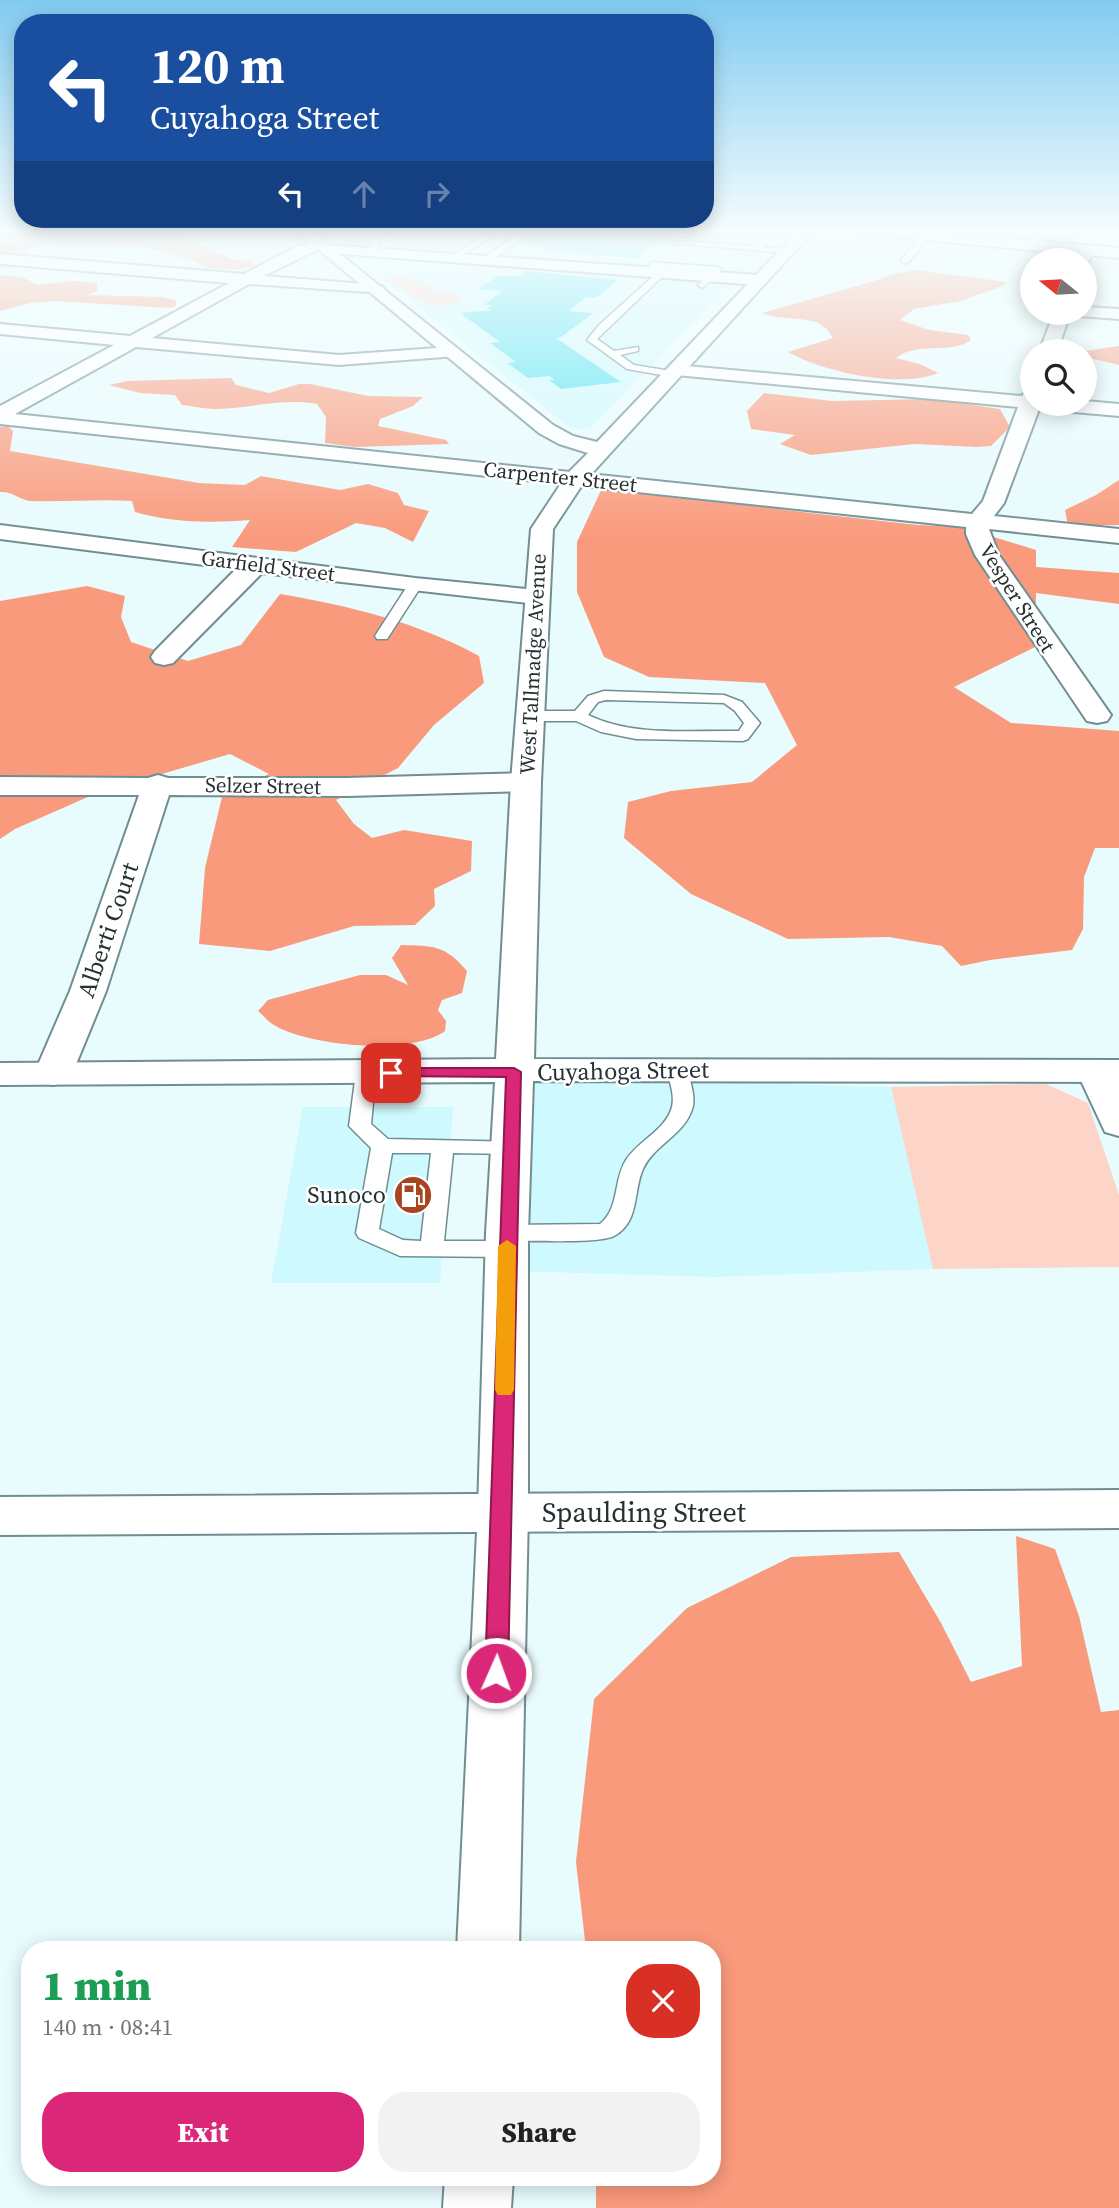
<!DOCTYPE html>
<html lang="en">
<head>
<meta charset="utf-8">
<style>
  :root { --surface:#fff; --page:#f2f2f2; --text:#222; --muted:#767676; --accent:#db2777 }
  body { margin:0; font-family:"Source Serif 4",serif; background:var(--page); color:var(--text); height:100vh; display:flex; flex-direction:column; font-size:26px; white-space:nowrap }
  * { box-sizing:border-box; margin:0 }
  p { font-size:23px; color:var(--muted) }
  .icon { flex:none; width:38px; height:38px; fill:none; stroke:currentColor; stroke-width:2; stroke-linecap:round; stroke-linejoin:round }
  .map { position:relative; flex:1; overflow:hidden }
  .details { position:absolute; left:21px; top:1941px; width:700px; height:245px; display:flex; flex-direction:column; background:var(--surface); border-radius:28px; box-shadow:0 4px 18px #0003 }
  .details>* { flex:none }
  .banner { position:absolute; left:14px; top:14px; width:700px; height:214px; border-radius:28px; box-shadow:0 4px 18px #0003; background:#1a4fa0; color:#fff; overflow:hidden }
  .needle { width:46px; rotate:288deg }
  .tools { position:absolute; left:1020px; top:248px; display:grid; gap:14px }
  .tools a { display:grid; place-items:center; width:77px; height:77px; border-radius:50%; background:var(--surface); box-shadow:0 4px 18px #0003; font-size:35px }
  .pin { position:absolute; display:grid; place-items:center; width:60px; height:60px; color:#fff; margin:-30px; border-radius:14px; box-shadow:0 4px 10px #0006 }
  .me { position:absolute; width:77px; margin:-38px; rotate:2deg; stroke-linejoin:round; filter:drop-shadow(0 0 5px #0008) }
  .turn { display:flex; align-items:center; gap:24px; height:147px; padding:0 21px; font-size:32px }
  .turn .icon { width:91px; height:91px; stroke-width:2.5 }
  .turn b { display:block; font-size:49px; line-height:60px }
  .lanes { display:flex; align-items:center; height:66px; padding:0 21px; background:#0003; justify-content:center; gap:35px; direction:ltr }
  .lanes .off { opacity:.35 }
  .round { display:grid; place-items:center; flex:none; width:74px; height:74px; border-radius:28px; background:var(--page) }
  .head { display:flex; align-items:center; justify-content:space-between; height:119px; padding:0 21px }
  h1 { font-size:42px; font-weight:800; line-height:52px; color:#1e9e55 }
  .action { display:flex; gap:14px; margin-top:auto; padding:14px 21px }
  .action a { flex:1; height:80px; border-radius:28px; background:var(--accent); color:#fff; font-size:28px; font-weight:800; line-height:80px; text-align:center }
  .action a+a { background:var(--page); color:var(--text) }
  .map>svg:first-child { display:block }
</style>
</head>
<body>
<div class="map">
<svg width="1119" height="2208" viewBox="0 0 1119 2208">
  <rect width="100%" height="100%" fill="#e8fbfd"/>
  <g fill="#cef9fe">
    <polygon points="519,230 780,230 739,275 480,255"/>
    <polygon points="354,256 359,256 730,284 591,428 581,430 568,426"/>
    <polygon points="522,1077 891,1087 933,1269 714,1277 515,1271"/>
    <polygon points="303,1107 453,1107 440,1283 271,1283"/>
  </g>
  <g fill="#fcd5c8">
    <path d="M396,275L409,276L432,288L460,295L462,300C431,316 407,293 384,276Z"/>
    <polygon points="1046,1084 1088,1103 1119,1195 1119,1267 933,1269 891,1087"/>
  </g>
  <g fill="#fa9a7c">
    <polygon points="0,230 177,233 233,260 251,261 255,266 236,270 208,268 195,261 144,247 42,244 20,252 0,252"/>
    <path d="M916,270L1007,282L1003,286L960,301L914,309L900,320L929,330L968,335L971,340C949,355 917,341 896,358L920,364L938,373C900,389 823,372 788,352L833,338C819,310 786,324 762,313L878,280L893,274Z"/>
    <polygon points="0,275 22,277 38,285 74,281 97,283 97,291 88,295 162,297 176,300 176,306 170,308 54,301 30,303 0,311"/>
    <polygon points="1119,346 1119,365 1085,357 1085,352 1078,352"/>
    <path d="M231,378L236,385L269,393L299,384H310L368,396L423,397L413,406L380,419L378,426L446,440L449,444L355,447L325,443L326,417L317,404C282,398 251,408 216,409C205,409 193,406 182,405L175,395L140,393L109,385L128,381Z"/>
    <polygon points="764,393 832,401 931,399 1000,409 1010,427 991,446 977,447 914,444 811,455 780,444 795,435 751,429 747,411"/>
    <path d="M8,426L13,431L10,451L199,483L245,485L261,476L340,490L368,484L398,493L404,505L429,511L413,542L385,528L356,523L296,552L232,547L250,520C211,523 173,523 135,512L132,501C99,499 65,502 31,501C20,500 12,491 0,492V427Z"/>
    <polygon points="1119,480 1119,525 1068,526 1065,510 1096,495"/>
    <polygon points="603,486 810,513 918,525 961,527 1036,550 1036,567 1119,573 1119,604 1036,593 1035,647 954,687 1011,723 1119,731 1119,848 1095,848 1084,877 1083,929 1072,950 990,960 961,966 942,946 889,937 788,939 691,894 624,838 628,802 671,791 752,782 797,745 765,683 649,677 604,657 577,592 577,542"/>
    <path d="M87,586L125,596L121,617L131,642L188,661L241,645L280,594C350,606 417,622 479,656L484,683L434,725L398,768L336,800L354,824L372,838L404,830L472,841L471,871L434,889L435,906L415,925L354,926L270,951L199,944L205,868L222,797L269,774L230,754L97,793L15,829L0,839V601Z"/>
    <path d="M401,945C434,946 445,945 467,971L462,993L442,1000L438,1010L446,1021L445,1031C412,1056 308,1046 274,1025C268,1022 263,1015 258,1011L268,1000L360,975H386L408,985L392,958Z"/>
    <polygon points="1016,1536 1055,1549 1079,1616 1101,1712 1119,1710 1119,2208 596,2208 596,2177 712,2177 712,1950 586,1949 576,1862 594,1699 687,1608 791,1557 899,1552 941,1623 971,1682 1022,1666"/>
  </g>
  <g fill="#4ee0f1">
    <polygon points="544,230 559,230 664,237 638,258 541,251 547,247 522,245"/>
    <polygon points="715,232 758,236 748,242 706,239"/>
    <polygon points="526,271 618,280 596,298 586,297 569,311 594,313 561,337 556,338 621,382 561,389 549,380 555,380 549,376 528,378 507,363 516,362 490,343 500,342 460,313 493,310 486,309 492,305 484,305 502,291 478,289 498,276 519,276"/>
  </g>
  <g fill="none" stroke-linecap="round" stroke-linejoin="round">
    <g stroke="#708e92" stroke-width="3">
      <g id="lane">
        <polygon points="383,230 392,230 378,239 380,252 373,254 370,238"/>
        <polygon points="493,230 502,230 455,260 448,258"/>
        <polygon points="524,230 533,230 489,262 483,262 483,258"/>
        <polygon points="609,230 683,232 687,230 694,231 685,237"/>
        <polygon points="754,230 804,237 800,239 772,238 763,247 789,249 786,253 672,243 676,241 754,246 765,236"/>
        <polygon points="923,234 930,236 908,263 902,263 902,259"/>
        <polygon points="651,262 718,267 722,270 702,288 698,285 711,272 648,267"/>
        <polygon points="659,271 666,273 597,339 614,351 638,347 638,351 620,355 634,365 677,372 677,376 673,377 627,369 587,340 599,325"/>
        <polygon points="415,581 422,585 389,636 387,639 377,639 375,636 408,585"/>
        <path d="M604,691L724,695L742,702L760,723L748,739L743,741L636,739L601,732L576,721H531L523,716L531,711H575L588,696ZM606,700L724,703L735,711L744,723L739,731C688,730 634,737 588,715L598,702Z"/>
        <path d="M677,1063L684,1065L687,1069C690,1081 695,1094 693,1106C686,1135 654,1144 643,1169C633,1191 640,1222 614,1236C600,1244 527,1240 507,1241L499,1238L496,1233L499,1228L507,1225L600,1224C620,1208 613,1180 626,1160C639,1140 666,1130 672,1107C675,1094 669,1081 667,1069L670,1065Z"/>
        <path d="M366,1067L373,1069L376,1073L371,1124L388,1139L519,1142L522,1147L519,1152L511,1154L453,1153L444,1241H507L515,1244L519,1249L515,1254L507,1257L400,1256L359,1238L356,1233L371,1148L349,1126L356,1073L359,1069ZM392,1153H431L421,1241L403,1240L379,1229Z"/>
      </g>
    </g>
    <g stroke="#708e92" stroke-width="4">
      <g id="street">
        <polygon points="320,239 325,240 326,245 759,275 767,280 759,285 328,253 323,252 322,247 264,276 377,285 383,287 385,290 383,293 249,284 152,338 339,355 451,347 460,352 457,356 339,365 136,347 15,414 972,514 983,501 1018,407 676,375 667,370 676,365 1022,396 1025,392 1032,390 1032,404 1041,404 1004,503 994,516 1119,529 1119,543 989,529 999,555 1111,715 1107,721 1097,723 1087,721 975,555 966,534 966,527 0,424 0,406 114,345 0,334 0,324 130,336 229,283 0,264 0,254 244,274 295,247"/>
        <polygon points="1088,246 1095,250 1087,264 1085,265 1085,261 1075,261 1083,247"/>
        <polygon points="1085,307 1119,309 1119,319 1079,316 1078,313 1085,313"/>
        <polygon points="1054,313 1070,313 1057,352 1039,352"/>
        <polygon points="1085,401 1119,404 1119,416 1051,410 1042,404 1085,404"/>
        <polygon points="0,525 415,578 537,590 546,592 549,597 546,602 537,604 262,573 173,663 164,665 155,663 151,657 155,651 236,569 0,539"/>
        <polygon points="526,773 536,776 541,782 536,788 526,791 347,796 169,795 106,991 72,1074 66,1082 53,1085 40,1082 34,1074 70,991 139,795 0,795 0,777 148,778 158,775 168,778 347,778"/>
        <polygon points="1096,1061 1109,1064 1119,1081 1119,1136 1105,1132 1077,1072 1083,1064"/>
        <polygon points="1119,1490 1119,1528 0,1535 0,1497"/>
      </g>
    </g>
    <g stroke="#708e92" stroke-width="4">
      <g id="secondary">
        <polygon points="295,230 310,230 553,425 573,436 597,442 799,230 814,230 584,482 553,529 541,782 534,1059 1119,1060 1119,1082 533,1081 528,1233 528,1511 519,1950 457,1950 478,1511 486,1233 495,1082 0,1085 0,1063 496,1059 511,782 531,529 568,473 588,453 559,444 539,433"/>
        <polygon points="853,230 905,230 1119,248 1119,258 860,234"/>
        <polygon points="445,2177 513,2177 511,2208 443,2208"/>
      </g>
    </g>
    <use href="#lane" fill="#fff" fill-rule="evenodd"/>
    <use href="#street" fill="#fff" fill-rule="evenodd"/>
    <use href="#secondary" fill="#fff" fill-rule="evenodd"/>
  </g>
  <linearGradient id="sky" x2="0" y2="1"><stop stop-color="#81cbf0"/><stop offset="0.43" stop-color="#f5fdfe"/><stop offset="1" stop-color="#f5fdfe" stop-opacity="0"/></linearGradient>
  <rect width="1119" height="539" fill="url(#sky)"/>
  <polygon fill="#db2777" stroke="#8e194d" stroke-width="2" points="391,1068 514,1068 521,1072 508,1673 504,1680 496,1682 489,1680 485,1673 506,1077 385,1076 383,1073"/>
  <polygon fill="#f59e0b" points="507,1240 516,1246 514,1390 511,1395 498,1395 495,1390 498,1246"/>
  <defs>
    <g id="fuel-disc" transform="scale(2.0125)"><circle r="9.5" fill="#aa4320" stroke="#fff"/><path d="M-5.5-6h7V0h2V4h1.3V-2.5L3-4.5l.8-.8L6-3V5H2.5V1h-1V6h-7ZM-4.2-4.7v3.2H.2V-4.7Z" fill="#fff"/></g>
  </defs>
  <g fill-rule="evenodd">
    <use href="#fuel-disc" x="413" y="1195"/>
  </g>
  <g text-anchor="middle" stroke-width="5" stroke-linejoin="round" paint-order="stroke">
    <g font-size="21" fill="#253133" stroke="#fff">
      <text transform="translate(560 477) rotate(6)" y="7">Carpenter Street</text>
      <text transform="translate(268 566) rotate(7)" y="7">Garfield Street</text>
      <text transform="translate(1017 598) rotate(58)" y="7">Vesper Street</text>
      <text transform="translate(533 664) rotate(-87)" y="7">West Tallmadge Avenue</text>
      <text transform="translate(263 786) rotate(1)" y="7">Selzer Street</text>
    </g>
    <g font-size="24" fill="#253133" stroke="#fff">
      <text transform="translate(108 930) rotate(-71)" y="8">Alberti Court</text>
      <text transform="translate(623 1071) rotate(-1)" y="8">Cuyahoga Street</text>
    </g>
    <g font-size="24" fill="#253133" stroke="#fff" text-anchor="end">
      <text x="386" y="1203">Sunoco</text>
    </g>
    <g font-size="28" fill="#253133" stroke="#fff">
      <text x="644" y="1522">Spaulding Street</text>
    </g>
  </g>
</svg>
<div class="tools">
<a><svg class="needle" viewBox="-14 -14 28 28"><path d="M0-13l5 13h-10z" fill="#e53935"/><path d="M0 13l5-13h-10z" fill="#767676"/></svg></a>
<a><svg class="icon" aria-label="search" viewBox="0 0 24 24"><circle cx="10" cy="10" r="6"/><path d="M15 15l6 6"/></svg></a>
</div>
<div class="pin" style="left:391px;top:1073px;background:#d93025"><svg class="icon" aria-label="arrive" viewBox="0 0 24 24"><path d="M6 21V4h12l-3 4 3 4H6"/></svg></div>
<svg class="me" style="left:496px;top:1673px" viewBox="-20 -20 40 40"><circle r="17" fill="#db2777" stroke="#fff" stroke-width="3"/><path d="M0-11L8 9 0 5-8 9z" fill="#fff"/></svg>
<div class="banner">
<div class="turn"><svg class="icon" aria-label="left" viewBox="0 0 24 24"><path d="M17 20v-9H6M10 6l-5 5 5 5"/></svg><div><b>120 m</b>Cuyahoga Street</div></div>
<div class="lanes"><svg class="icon" aria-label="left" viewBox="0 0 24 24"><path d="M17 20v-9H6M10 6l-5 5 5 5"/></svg><svg class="icon off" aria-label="ahead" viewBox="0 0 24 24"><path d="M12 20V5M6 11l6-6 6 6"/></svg><svg class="icon off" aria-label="right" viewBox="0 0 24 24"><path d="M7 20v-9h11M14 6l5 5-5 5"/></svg></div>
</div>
<section class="details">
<div class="head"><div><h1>1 min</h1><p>140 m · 08:41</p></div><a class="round" style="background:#d93025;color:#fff"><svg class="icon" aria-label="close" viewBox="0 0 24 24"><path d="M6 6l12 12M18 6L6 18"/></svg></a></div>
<div class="action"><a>Exit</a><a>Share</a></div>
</section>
</div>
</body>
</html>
